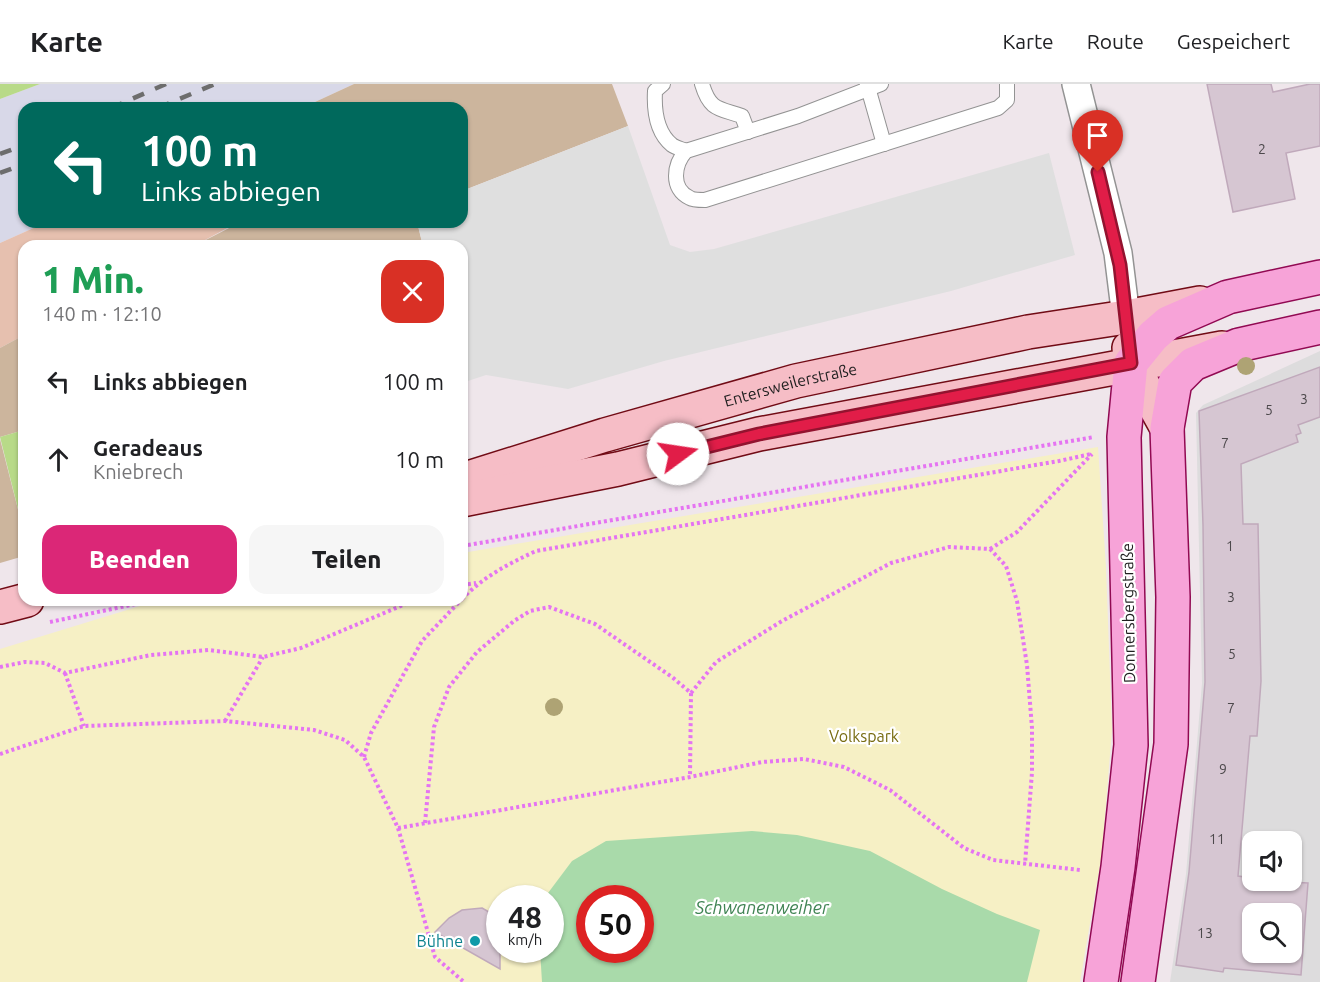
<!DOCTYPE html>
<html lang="de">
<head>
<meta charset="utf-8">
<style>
  :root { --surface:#fff; --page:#f6f6f6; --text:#202124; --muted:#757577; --line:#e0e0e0; --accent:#db2777 }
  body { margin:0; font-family:Ubuntu,sans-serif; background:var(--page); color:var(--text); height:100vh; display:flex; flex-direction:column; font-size:22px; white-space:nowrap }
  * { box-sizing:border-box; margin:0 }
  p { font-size:20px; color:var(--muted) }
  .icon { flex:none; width:33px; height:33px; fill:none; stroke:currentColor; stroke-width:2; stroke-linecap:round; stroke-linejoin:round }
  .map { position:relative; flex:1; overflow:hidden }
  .drawer { position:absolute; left:18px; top:156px; width:450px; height:366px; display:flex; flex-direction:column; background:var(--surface); border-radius:18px; box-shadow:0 2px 4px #0004 }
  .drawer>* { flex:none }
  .banner { position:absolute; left:18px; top:18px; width:450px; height:126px; border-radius:18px; box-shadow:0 2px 4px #0004; background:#00695c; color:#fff; overflow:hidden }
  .buttons { position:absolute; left:1242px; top:747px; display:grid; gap:12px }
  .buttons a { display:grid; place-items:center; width:60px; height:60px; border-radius:12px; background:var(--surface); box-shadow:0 2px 4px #0004; font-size:30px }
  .speed { position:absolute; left:486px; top:801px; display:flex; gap:12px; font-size:30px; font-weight:700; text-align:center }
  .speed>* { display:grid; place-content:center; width:78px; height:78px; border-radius:50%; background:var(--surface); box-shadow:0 2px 4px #0004; line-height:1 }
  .speed small { font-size:15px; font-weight:400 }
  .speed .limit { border:9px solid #d22; background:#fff; color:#111 }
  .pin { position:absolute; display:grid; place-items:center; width:51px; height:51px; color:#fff; margin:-62px -26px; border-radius:50% 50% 50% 0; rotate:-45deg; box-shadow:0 0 6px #0007 }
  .pin .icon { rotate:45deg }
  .me { position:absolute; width:66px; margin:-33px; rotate:76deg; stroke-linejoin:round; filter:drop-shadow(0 0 4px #0008) }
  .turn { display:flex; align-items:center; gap:21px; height:126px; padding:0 24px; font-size:27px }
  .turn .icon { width:78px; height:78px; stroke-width:2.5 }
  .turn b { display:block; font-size:42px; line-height:51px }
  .round { display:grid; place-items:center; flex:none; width:63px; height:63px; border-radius:18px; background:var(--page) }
  .overview { display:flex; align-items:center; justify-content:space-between; height:102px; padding:0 24px }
  h1 { font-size:36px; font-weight:800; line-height:45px; color:#1e9e55 }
  .button { display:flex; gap:12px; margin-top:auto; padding:12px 24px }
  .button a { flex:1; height:69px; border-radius:18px; background:var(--accent); color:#fff; font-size:24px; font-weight:800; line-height:69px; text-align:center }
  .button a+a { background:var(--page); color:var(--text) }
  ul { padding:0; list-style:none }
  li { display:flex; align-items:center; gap:18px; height:78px; padding:0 24px }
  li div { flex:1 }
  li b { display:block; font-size:22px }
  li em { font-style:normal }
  header { display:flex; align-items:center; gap:36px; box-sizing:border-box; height:84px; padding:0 30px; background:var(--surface); border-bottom:2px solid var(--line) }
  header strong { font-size:28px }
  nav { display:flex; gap:33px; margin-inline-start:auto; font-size:21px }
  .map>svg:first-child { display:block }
</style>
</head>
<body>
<header>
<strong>Karte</strong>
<nav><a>Karte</a><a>Route</a><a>Gespeichert</a></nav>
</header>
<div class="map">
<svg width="1320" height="898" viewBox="0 0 1320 898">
  <rect width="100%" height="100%" fill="#efe6eb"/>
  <path fill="#dddcdd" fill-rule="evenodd" d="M1320,267V898H1170L1186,790L1202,599L1196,329L1203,321ZM1252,758H1292V796H1252ZM1252,830H1292V868H1252Z"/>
  <polygon fill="#d8d8e8" points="40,0 354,0 302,24 24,24 24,138 47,138 0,159 0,15"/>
  <polygon fill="#e6c0af" points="47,138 230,138 231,142 194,162 24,162 24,251 0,264 0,159"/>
  <g fill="#ccb59d">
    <polygon points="354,0 612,0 628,42 462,107 462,24 302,24"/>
    <polygon points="230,138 417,138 423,162 194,162 231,143"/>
    <polygon points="24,251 24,346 0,353 0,264"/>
    <polygon points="0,355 24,449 24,472 0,479"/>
  </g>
  <path fill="#f6f0c5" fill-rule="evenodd" d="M1098,363L1106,483L1112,646L1102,769L1080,898H0V565L140,522L178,516H462V469ZM500,814H550V866H500ZM590,814H640V866H590Z"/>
  <g fill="#b8da88">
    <polygon points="0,0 40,0 0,15"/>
    <polygon points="24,346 24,449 0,353"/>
  </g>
  <polygon fill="#dfdfdf" points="628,42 670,161 690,168 714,165 1049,69 1075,171 951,207 664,277 568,305 486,291 462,299 462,162 423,162 417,138 462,138 462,107"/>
  <path fill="#a9daaa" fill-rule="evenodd" d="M752,747L797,751L870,767L942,805L997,830L1040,846L1027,898H542L540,866H550V814H546L548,809L572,777L606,757ZM590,814H640V866H590Z"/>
  <g fill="#d6c6d2" stroke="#c0a9bb" stroke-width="1.5" fill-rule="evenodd">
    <polygon points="1207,0 1271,0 1273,8 1310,0 1320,0 1320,62 1286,69 1295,115 1233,128"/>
    <path d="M1320,283V333L1298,341L1301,349L1296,351L1298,358L1241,380L1243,440H1258L1261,597L1257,652H1250L1238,792L1252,794V796L1308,799L1301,891L1224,884L1223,888L1176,881L1189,788L1205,598L1203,441L1199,327ZM1252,830H1292V868H1252Z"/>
    <polygon points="482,824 496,832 500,844 500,885 435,848 449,834 462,826"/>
  </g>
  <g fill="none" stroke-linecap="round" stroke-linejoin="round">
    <g stroke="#939393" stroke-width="16">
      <g id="service">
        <path d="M663,0L655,7C654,25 656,48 672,61C676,64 682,65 686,67"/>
        <path d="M702,0C710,27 719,24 742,32L748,48"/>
        <polyline points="867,0 884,60"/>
        <path d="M881,0L798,32L686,67C674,80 670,105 690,114C693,116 700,116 705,116L998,24L1007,16V0"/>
      </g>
    </g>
    <g stroke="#939393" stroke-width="30">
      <polyline id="minor" points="1076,0 1118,169 1126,233"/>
    </g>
    <g stroke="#710b15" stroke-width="36">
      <g id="secondary">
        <polyline points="1129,264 1131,279 1167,344"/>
        <path id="s1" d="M462,396L605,351L796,297L1028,248L1126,233L1200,219"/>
        <polyline points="462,416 618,385 759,350 1222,264"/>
        <polyline points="0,523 27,516"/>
      </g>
    </g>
    <g stroke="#910952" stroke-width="36">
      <g id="primary">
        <polyline points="1101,898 1118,783 1131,661 1124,353 1131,279 1153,252 1168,239 1228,213 1320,193"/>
        <polyline points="1138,898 1171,660 1173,513 1167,344 1175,298 1193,280 1239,261 1320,243"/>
      </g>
    </g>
    <g stroke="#e574f2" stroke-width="4" stroke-dasharray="3 3" stroke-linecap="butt">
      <polyline points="462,462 1094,353"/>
      <polyline points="990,465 1017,448 1092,370"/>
      <polyline points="462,501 476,499"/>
      <path d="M462,515C483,493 508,480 536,467L1059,377L1091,370"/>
      <polyline points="50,538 155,516"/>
      <polyline points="0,583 25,578 45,579 65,589 151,571 209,566 263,573 301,564 415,516"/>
      <polyline points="65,589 84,642"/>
      <polyline points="691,609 716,578 782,537 891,479 949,463 990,465 1006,482 1017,517 1027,581 1032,644 1032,688 1025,780"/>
      <polyline points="225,637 263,573"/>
      <polyline points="0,670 84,642 225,637 314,646 345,656 364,673 398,744 435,873 464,898"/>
      <polyline points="364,673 371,649 422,557 461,516"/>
      <polyline points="425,739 434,643 449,603 477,568 514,537 530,527 549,523 595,540 672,593 691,609 690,693"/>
      <polyline points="398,744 690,693 762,678 804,675 844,683 890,706 964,764 993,776 1080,786"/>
    </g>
    <use href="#service" stroke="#fff" stroke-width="14"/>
    <use href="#minor" stroke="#fff" stroke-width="27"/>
    <use href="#secondary" stroke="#f6bdc6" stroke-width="33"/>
    <use href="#primary" stroke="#f7a3d8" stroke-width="33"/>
    <g stroke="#6d6d6d" stroke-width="4.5" stroke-dasharray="12 12" stroke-linecap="butt">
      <polyline points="111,24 166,0"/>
      <polyline points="158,24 215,0"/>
      <polyline points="0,70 24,61"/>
      <polyline points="0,89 24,80"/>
    </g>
  </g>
  <g fill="#aea374">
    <circle cx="1246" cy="282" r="9"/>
    <circle cx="554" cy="623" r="9"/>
  </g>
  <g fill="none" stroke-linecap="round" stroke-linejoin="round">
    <g stroke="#92132f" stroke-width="15">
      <polyline id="route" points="678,370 759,350 1131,279 1120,181 1098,88"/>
    </g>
    <use href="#route" stroke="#e11d48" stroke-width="10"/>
  </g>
  <circle fill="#0f9aa8" stroke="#fff" stroke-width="2" cx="475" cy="857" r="6"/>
  <g text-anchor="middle" stroke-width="4.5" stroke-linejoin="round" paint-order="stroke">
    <g font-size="14" fill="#4d494c">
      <text x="1262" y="70">2</text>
      <text x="1304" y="320">3</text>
      <text x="1269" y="331">5</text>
      <text x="1225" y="364">7</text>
      <text x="1230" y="467">1</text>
      <text x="1231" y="518">3</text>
      <text x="1232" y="575">5</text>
      <text x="1231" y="629">7</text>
      <text x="1223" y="690">9</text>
      <text x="1217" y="760">11</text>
      <text x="1205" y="854">13</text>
    </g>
    <g font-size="16" fill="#1f1f1f" stroke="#fff">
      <text dy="6" stroke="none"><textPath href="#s1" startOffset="342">Entersweilerstraße</textPath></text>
      <text transform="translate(1128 529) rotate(-91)" y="6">Donnersbergstraße</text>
    </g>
    <g font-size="16" fill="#786c12" stroke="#fff">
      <text x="864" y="658">Volkspark</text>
    </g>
    <g font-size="16" fill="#0d838f" stroke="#fff" text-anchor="end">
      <text x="463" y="863">Bühne</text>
    </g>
    <g font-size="18" font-style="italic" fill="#408454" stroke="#fff">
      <text x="762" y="830">Schwanenweiher</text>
    </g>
  </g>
</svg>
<div class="buttons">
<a><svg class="icon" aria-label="sound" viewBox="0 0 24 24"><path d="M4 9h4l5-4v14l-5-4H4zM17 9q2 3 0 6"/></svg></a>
<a><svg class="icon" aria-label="search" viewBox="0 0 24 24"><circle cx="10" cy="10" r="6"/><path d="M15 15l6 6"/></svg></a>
</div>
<div class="speed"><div>48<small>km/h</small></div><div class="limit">50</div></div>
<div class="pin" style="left:1098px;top:88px;background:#d93025"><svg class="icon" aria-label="arrive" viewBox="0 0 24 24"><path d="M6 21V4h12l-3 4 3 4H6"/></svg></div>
<svg class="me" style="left:678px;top:370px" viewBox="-20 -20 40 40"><circle r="19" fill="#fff"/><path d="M0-13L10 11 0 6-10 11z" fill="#e11d48"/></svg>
<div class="banner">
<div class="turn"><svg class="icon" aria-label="left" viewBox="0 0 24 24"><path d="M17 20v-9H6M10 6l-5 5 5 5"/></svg><div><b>100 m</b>Links abbiegen</div></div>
</div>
<section class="drawer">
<div class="overview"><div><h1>1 Min.</h1><p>140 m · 12:10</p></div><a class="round" style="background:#d93025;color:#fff"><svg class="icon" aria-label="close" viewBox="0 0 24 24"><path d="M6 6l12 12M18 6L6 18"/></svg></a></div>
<ul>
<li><svg class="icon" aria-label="left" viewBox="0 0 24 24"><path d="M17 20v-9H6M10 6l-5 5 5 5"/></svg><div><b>Links abbiegen</b></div><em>100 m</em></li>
<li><svg class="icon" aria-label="ahead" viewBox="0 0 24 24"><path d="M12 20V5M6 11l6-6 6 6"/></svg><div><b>Geradeaus</b><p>Kniebrech</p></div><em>10 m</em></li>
</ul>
<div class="button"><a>Beenden</a><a>Teilen</a></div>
</section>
</div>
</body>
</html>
